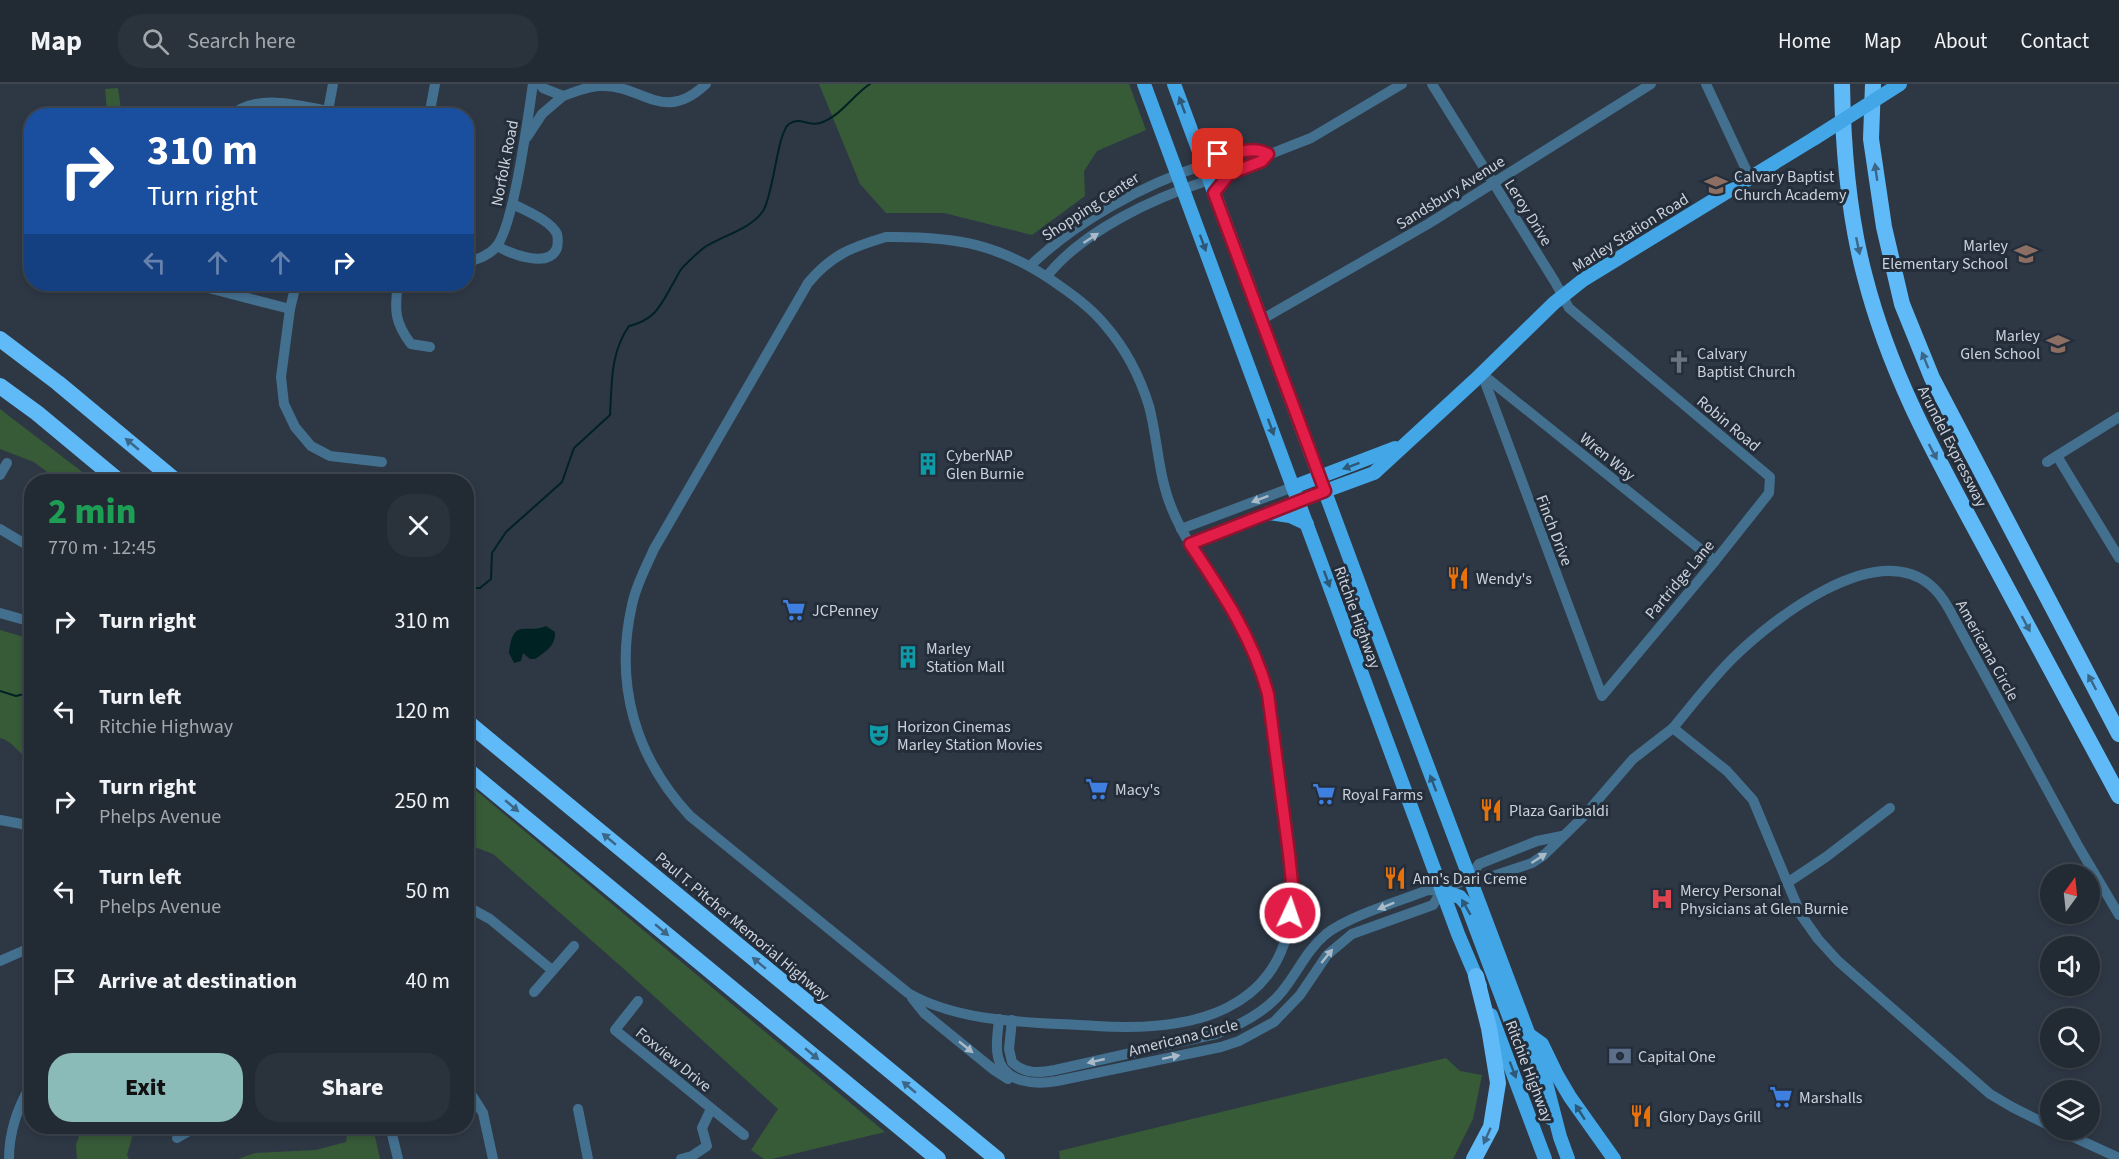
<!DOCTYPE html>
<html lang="en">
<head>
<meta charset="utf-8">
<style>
  :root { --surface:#222a34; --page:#2a323c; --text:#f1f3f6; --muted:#a2a7ac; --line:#3f464f; --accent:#8bbbb9 }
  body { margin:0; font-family:"Source Sans 3",sans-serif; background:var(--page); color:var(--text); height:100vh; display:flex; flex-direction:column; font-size:22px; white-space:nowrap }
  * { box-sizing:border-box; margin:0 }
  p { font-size:20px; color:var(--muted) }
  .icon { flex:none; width:33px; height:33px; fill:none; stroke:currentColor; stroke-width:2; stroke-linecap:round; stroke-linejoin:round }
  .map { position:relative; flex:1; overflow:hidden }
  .side { position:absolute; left:24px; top:390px; width:450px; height:660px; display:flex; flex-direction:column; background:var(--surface); border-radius:24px; box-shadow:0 3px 9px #0003,0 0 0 2px var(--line) }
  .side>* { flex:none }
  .top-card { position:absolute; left:24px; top:24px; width:450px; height:183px; border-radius:24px; box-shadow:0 3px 9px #0003,0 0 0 2px var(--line); background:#1a4fa0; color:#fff; overflow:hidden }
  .needle { width:39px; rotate:15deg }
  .buttons { position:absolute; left:2040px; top:780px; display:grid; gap:12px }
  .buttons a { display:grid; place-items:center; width:60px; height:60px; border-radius:50%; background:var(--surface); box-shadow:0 3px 9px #0003,0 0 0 2px var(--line); font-size:30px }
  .pin { position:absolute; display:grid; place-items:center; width:51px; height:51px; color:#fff; margin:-26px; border-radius:12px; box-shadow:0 3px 9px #0006 }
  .me { position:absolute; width:66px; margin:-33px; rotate:3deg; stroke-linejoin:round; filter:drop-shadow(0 0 4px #0008) }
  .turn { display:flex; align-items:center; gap:21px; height:126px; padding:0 24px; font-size:27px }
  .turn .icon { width:78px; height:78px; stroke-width:2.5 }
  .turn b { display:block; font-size:42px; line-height:51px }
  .lanes { display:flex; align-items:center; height:57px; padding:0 24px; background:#0003; justify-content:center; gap:30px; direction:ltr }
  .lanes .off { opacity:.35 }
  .round { display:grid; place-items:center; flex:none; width:63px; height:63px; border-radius:24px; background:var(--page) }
  .summary { display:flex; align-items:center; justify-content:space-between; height:102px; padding:0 24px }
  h1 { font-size:36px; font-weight:800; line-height:45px; color:#1e9e55 }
  .button { display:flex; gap:12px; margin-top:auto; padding:12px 24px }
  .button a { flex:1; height:69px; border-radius:24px; background:var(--accent); color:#111; font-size:24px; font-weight:800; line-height:69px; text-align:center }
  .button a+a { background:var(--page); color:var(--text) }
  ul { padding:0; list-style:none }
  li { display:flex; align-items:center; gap:18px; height:90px; padding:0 24px }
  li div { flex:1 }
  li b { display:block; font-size:22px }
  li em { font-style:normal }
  header { display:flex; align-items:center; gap:36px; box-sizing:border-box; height:84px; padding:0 30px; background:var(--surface); border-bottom:2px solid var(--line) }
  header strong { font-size:28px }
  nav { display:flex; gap:33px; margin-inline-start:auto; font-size:21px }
  .search { width:420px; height:54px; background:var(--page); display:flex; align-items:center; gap:15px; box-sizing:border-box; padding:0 21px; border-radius:24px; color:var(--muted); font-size:22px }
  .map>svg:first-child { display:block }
</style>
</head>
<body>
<header>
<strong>Map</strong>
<div class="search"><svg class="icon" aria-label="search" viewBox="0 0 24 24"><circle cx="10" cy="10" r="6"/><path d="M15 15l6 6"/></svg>Search here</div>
<nav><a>Home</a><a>Map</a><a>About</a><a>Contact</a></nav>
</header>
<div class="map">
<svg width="2119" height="1075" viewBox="0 0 2119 1075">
  <rect width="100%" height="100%" fill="#2e3845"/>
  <g fill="#375a37">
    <polygon points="819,0 1129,0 1146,46 1097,67 1084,87 1085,112 1032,151 944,129 886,129 860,100"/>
    <polygon points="118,4 121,26 107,27 105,5"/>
    <polygon points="0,325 94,397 59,397 34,378 0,365"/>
    <path d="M0,546L31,555V677C20,671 13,657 0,654Z"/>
    <polygon points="467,699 885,1048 772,1075 764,1075 751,1066 778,1025 624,885 493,770 467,760"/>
    <polygon points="1446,974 1460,987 1482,991 1473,1035 1453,1075 1060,1075 1059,1067"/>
    <polygon points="82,1043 135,1043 127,1071 129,1075 77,1075 76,1061"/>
    <polygon points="348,1043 373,1043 380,1075 238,1075 255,1069 316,1066 346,1058"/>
  </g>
  <path fill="#022" d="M546,542L555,548C556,562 545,568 535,575H530L523,569L521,577L514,579L509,569C513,532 526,551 546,542Z"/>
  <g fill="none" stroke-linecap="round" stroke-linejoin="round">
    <g stroke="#022" stroke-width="2">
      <path d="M466,504H480L491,495L492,469L506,448L562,398L574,364L610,331C612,300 610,269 629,242C657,235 661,220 675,196C678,191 680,185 685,181C691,175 698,168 705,163C722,152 751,145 763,127C774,109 777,49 789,40C800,32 809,43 820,39C840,33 853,11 870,0"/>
      <polyline points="0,607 16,612 32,608"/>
    </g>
    <g stroke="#447090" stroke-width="10">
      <polyline points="1432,0 1555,198 1569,224 1770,393 1769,409 1715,477 1602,612 1482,290"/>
      <polyline points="1706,0 1750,94"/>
      <path d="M563,12C575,8 588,2 600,2C643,0 663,41 706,0"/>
      <path d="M230,32C258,9 296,21 328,27"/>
      <polyline points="327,32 333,0"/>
      <polyline points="429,32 435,0"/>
      <polyline points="527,53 542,30 563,12 543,4 540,0"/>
      <path d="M1198,66C1206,68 1215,71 1223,71C1239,69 1252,62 1268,71"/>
      <polyline points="1214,109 1229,90 1261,77 1268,71 1311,54 1402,0"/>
      <path d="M886,153C956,152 1002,160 1060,202C1076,213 1093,226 1105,241C1125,264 1140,293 1149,322C1158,356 1158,392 1172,425C1192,474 1231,513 1252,563C1272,610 1275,661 1281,712C1286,746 1293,782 1292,817C1286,930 1188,948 1096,942C1035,938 962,940 908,909L690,732C635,673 614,600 632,521C636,501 646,483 654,465L808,199C831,171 852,163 886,153Z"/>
      <path d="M497,162C511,170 549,185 557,164C558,160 558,153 557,150C550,136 526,127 513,120"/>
      <path d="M466,179C477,175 488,172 495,164C514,145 528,31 533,0"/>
      <path d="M1030,182C1075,138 1144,100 1204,81"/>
      <path d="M1047,192C1084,146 1154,114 1209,96"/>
      <polyline points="193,200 290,225"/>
      <polyline points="296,200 290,225 281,293 284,320 295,343 311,362 330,372 382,378"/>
      <path d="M398,200C394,226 395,239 411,260L430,263"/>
      <polyline points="1261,236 1428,140 1651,0"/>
      <polyline points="1482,290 1715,477"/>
      <polyline points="2057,372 2119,474"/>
      <polyline points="2047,378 2119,333"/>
      <polyline points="0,391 7,379"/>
      <polyline points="0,445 32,464"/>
      <polyline points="1181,445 1293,403"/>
      <polyline points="1190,460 1298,417"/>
      <polyline points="0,529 32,538"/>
      <polyline points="0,736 22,740 32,745"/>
      <polyline points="1469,794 1479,780 1537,757 1562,752"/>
      <polyline points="1787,799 1826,773 1890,724"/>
      <polyline points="466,822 490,835 552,886"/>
      <polyline points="0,877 32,863"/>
      <polyline points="534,908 574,862"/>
      <polyline points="912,914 924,929 994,986 1008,995"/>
      <polyline points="638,917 615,946 744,1051"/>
      <path d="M999,935C998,947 995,961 998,973C1004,999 1035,1001 1057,997L1221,963L1239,957L1274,938L1300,911L1327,871L1352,850L1433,821L1442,807"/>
      <path d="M1012,936L1009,965L1012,978C1024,990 1039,989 1055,986L1216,950C1243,940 1270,926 1287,901C1300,883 1309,864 1326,850C1349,832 1400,817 1428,806L1442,807L1469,794L1484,795L1532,779L1544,771L1582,734L1633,675L1673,644"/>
      <polyline points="466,1002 483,1029 493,1075"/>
      <polyline points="578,1025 588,1075"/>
      <polyline points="390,1042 398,1075"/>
      <path d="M2050,1042L2012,1023L1990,1010L1838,877L1818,855L1801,831L1753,716L1727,687L1673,644C1692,621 1711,596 1733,574C1773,535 1873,456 1929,500C1938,507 1944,516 1949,525L2077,760L2119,831"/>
      <polyline points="2058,1046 2119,1074"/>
      <polyline points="177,1054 198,1042"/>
      <path d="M9,1075C9,1048 18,1022 32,999"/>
      <polyline points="681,1075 692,1072 707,1062 702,1044 711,1025"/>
    </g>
    <g stroke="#42a6e7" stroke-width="14">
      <polyline points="1144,0 1458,850 1480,902"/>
      <polyline points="1174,0 1368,524 1544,991 1560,1053 1568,1075"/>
      <polyline points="1293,403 1395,364"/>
      <polyline points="1298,417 1374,389 1475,296 1554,219 1583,196 1815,54"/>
      <polyline points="1268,429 1290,432 1307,440"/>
      <polyline points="1442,807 1460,813 1467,821 1540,1015 1550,1034"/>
      <polyline points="1491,931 1545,1075"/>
      <polyline points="1528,950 1542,960 1557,991 1570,1013 1614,1075"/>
    </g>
    <g stroke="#60baf8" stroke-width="16">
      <path d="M1842,0C1843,65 1848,130 1865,193C1891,294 1937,374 1986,465C2030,547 2075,630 2119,712"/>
      <polyline points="1873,0 1871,55 1884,143 1902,220 1932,294 2119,650"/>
      <polyline points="0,255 58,299 177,398"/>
      <polyline points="0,302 37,329 120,398"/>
      <polyline points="466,637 997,1075"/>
      <polyline points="466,685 938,1075"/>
      <polyline points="1474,1075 1491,1043 1498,999 1489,944 1476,892"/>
    </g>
    <polyline stroke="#42a6e7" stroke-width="14" points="1815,54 1900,0"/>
  </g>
  <defs><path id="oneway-solid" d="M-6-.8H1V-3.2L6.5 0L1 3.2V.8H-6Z" transform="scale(1.5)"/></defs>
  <g fill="#2e5877">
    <use href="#oneway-solid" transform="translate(1182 21) rotate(-110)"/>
    <use href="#oneway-solid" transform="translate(1203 159) rotate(70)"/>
    <use href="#oneway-solid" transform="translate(1271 343) rotate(70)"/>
    <use href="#oneway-solid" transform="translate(1351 382) rotate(160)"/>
    <use href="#oneway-solid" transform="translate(1327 495) rotate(70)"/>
    <use href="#oneway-solid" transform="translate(1433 699) rotate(-111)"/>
    <use href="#oneway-solid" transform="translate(1466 823) rotate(-120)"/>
    <use href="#oneway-solid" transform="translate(1513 986) rotate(69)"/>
    <use href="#oneway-solid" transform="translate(1580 1028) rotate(-123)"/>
  </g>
  <g fill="#3c6687">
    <use href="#oneway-solid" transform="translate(1876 88) rotate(-98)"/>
    <use href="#oneway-solid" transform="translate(1858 162) rotate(78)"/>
    <use href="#oneway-solid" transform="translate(1925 276) rotate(-112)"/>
    <use href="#oneway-solid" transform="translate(132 360) rotate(-140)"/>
    <use href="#oneway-solid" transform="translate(1933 368) rotate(62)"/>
    <use href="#oneway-solid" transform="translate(2026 540) rotate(62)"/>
    <use href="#oneway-solid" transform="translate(2092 598) rotate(-118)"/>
    <use href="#oneway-solid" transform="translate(512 722) rotate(40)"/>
    <use href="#oneway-solid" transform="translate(609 755) rotate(-140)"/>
    <use href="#oneway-solid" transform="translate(662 846) rotate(40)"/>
    <use href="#oneway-solid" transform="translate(759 879) rotate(-140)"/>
    <use href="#oneway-solid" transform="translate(812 970) rotate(40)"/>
    <use href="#oneway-solid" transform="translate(909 1003) rotate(-140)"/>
    <use href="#oneway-solid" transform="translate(1487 1052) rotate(114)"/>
  </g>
  <g fill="#aabac8">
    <use href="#oneway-solid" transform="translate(1091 154) rotate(-33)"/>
    <use href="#oneway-solid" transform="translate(1260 415) rotate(159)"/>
    <use href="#oneway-solid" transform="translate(1539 774) rotate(-33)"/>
    <use href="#oneway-solid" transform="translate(1386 822) rotate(158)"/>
    <use href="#oneway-solid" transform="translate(1327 872) rotate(-51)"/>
    <use href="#oneway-solid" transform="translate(966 963) rotate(39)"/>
    <use href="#oneway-solid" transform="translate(1171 973) rotate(-12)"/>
    <use href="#oneway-solid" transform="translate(1096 977) rotate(167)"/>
  </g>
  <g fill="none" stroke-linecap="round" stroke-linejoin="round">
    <g stroke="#92132f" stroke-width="15">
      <path id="route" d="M1218,70C1236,71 1251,61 1268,70L1262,77L1229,90L1214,109L1325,407L1190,460C1222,508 1253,554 1268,610L1289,770L1292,799L1290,829"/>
    </g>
    <use href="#route" stroke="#e11d48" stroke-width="10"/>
  </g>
  <defs>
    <g id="school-bare" transform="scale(1.8)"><path d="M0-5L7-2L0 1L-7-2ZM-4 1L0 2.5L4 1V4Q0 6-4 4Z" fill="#8d6e63" stroke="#242e3b" stroke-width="2.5" paint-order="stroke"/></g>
    <g id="church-bare" transform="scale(1.8)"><path d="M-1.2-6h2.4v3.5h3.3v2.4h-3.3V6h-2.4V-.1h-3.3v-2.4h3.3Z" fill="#6b7280" stroke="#242e3b" stroke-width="2.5" paint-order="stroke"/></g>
    <g id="building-bare" transform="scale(1.8)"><path d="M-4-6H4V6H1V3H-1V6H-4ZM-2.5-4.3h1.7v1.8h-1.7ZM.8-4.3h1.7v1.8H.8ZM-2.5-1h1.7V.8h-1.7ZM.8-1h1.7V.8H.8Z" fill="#0f9aa8" stroke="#242e3b" stroke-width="2.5" paint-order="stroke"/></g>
    <g id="restaurant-bare" transform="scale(1.8)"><path d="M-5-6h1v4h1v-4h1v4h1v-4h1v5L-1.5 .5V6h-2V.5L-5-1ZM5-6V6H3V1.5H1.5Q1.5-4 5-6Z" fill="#e8710a" stroke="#242e3b" stroke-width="2.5" paint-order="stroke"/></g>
    <g id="supermarket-bare" transform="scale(1.8)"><path d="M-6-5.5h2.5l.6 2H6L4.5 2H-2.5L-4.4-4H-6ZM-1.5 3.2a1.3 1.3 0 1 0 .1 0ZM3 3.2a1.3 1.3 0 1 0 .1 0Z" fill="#3f7fe0" stroke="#242e3b" stroke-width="2.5" paint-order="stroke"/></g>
    <g id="theatre-bare" transform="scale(1.8)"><path d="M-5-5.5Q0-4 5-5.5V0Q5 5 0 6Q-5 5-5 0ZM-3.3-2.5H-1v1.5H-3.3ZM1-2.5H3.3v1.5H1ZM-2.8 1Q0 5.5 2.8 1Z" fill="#0f9aa8" stroke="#242e3b" stroke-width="2.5" paint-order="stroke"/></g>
    <g id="hospital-bare" transform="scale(1.8)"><path d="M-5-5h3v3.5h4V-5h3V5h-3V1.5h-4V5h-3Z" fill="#e0444e" stroke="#242e3b" stroke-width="2.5" paint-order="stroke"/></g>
    <g id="bank-bare" transform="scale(1.8)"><path d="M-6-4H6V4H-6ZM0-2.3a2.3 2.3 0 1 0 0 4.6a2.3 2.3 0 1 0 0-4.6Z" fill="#5c6f8a" stroke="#242e3b" stroke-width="2.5" paint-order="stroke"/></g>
  </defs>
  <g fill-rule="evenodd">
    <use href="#school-bare" x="1716" y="101"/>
    <use href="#school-bare" x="2026" y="170"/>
    <use href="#school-bare" x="2058" y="260"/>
    <use href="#church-bare" x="1679" y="278"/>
    <use href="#building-bare" x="928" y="380"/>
    <use href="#restaurant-bare" x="1458" y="494"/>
    <use href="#supermarket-bare" x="794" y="526"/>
    <use href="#building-bare" x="908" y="573"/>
    <use href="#theatre-bare" x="879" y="651"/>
    <use href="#supermarket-bare" x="1097" y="705"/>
    <use href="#supermarket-bare" x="1324" y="710"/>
    <use href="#restaurant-bare" x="1491" y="726"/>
    <use href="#restaurant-bare" x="1395" y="794"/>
    <use href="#hospital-bare" x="1662" y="815"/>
    <use href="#bank-bare" x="1620" y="972"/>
    <use href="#supermarket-bare" x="1781" y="1013"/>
    <use href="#restaurant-bare" x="1641" y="1032"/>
  </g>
  <g text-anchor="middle" stroke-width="6" stroke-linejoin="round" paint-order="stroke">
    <g font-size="16" fill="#ccd2db" stroke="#242e3b">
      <text transform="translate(504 79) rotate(-79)" y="6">Norfolk Road</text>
      <text transform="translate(1450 108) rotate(-32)" y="6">Sandsbury Avenue</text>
      <text transform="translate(1090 122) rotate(-33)" y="6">Shopping Center</text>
      <text transform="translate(1529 128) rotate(58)" y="6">Leroy Drive</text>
      <text transform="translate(1630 148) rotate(-32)" y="6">Marley Station Road</text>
      <text transform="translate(1729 339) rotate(40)" y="6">Robin Road</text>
      <text transform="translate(1953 362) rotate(63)" y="6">Arundel Expressway</text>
      <text transform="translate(1608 372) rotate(39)" y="6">Wren Way</text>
      <text transform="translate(1555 446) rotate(69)" y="6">Finch Drive</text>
      <text transform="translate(1679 495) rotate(-50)" y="6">Partridge Lane</text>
      <text transform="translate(1358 533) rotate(70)" y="6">Ritchie Highway</text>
      <text transform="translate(1988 566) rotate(61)" y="6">Americana Circle</text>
      <text transform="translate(743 842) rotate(40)" y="6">Paul T. Pitcher Memorial Highway</text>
      <text transform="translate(1183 953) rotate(-14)" y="6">Americana Circle</text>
      <text transform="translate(674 975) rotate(39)" y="6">Foxview Drive</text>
      <text transform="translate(1530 987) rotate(69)" y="6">Ritchie Highway</text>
    </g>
    <g font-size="16" fill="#ccd2db" stroke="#242e3b" text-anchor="start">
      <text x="1734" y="98">Calvary Baptist<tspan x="1734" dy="18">Church Academy</tspan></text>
      <text x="2008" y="167" text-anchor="end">Marley<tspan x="2008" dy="18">Elementary School</tspan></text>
      <text x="2040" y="257" text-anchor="end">Marley<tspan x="2040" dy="18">Glen School</tspan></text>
      <text x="1697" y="275">Calvary<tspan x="1697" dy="18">Baptist Church</tspan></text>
      <text x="946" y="377">CyberNAP<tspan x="946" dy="18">Glen Burnie</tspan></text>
      <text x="1476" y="500">Wendy's</text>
      <text x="812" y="532">JCPenney</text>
      <text x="926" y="570">Marley<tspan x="926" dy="18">Station Mall</tspan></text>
      <text x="897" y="648">Horizon Cinemas<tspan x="897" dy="18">Marley Station Movies</tspan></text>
      <text x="1115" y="711">Macy's</text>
      <text x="1342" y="716">Royal Farms</text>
      <text x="1509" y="732">Plaza Garibaldi</text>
      <text x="1413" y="800">Ann's Dari Creme</text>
      <text x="1680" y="812">Mercy Personal<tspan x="1680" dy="18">Physicians at Glen Burnie</tspan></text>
      <text x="1638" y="978">Capital One</text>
      <text x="1799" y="1019">Marshalls</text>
      <text x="1659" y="1038">Glory Days Grill</text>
    </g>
  </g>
</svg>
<div class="buttons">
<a><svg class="needle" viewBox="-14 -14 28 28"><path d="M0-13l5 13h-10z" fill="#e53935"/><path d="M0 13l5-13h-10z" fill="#a2a7ac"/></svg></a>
<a><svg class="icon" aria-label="sound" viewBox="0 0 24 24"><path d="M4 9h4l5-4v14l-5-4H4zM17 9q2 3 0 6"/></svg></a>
<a><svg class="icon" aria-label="search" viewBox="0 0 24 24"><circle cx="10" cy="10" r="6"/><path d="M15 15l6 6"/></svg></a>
<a><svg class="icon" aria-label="layers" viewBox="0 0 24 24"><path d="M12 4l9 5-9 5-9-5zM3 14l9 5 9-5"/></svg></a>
</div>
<div class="pin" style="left:1218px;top:70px;background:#d93025"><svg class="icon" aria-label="arrive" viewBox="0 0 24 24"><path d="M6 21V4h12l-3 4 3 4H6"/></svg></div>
<svg class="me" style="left:1290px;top:829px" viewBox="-20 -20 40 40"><circle r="17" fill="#e11d48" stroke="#fff" stroke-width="3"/><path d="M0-11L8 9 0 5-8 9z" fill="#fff"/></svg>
<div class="top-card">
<div class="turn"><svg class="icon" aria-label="right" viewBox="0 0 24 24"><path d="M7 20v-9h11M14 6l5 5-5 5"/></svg><div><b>310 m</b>Turn right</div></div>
<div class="lanes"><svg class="icon off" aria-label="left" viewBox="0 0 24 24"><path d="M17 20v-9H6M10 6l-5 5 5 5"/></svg><svg class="icon off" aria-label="ahead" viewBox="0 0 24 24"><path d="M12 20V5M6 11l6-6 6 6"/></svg><svg class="icon off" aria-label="ahead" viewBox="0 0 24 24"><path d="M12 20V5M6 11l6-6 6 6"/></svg><svg class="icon" aria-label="right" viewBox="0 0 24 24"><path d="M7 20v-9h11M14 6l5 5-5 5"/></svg></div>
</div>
<section class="side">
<div class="summary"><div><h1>2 min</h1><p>770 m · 12:45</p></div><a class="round"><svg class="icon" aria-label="close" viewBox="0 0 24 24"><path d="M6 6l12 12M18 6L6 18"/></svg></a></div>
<ul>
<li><svg class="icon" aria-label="right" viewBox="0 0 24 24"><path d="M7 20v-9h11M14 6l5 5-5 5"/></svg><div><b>Turn right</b></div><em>310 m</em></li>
<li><svg class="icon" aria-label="left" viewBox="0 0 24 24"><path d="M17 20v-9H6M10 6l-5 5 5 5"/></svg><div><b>Turn left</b><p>Ritchie Highway</p></div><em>120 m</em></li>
<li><svg class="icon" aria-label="right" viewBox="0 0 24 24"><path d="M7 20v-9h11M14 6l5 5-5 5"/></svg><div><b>Turn right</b><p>Phelps Avenue</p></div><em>250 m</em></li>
<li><svg class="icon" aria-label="left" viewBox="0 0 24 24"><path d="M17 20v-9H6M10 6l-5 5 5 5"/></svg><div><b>Turn left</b><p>Phelps Avenue</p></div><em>50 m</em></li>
<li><svg class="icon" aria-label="arrive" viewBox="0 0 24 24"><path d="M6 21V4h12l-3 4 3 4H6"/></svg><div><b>Arrive at destination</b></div><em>40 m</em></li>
</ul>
<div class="button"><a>Exit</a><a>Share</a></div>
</section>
</div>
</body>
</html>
